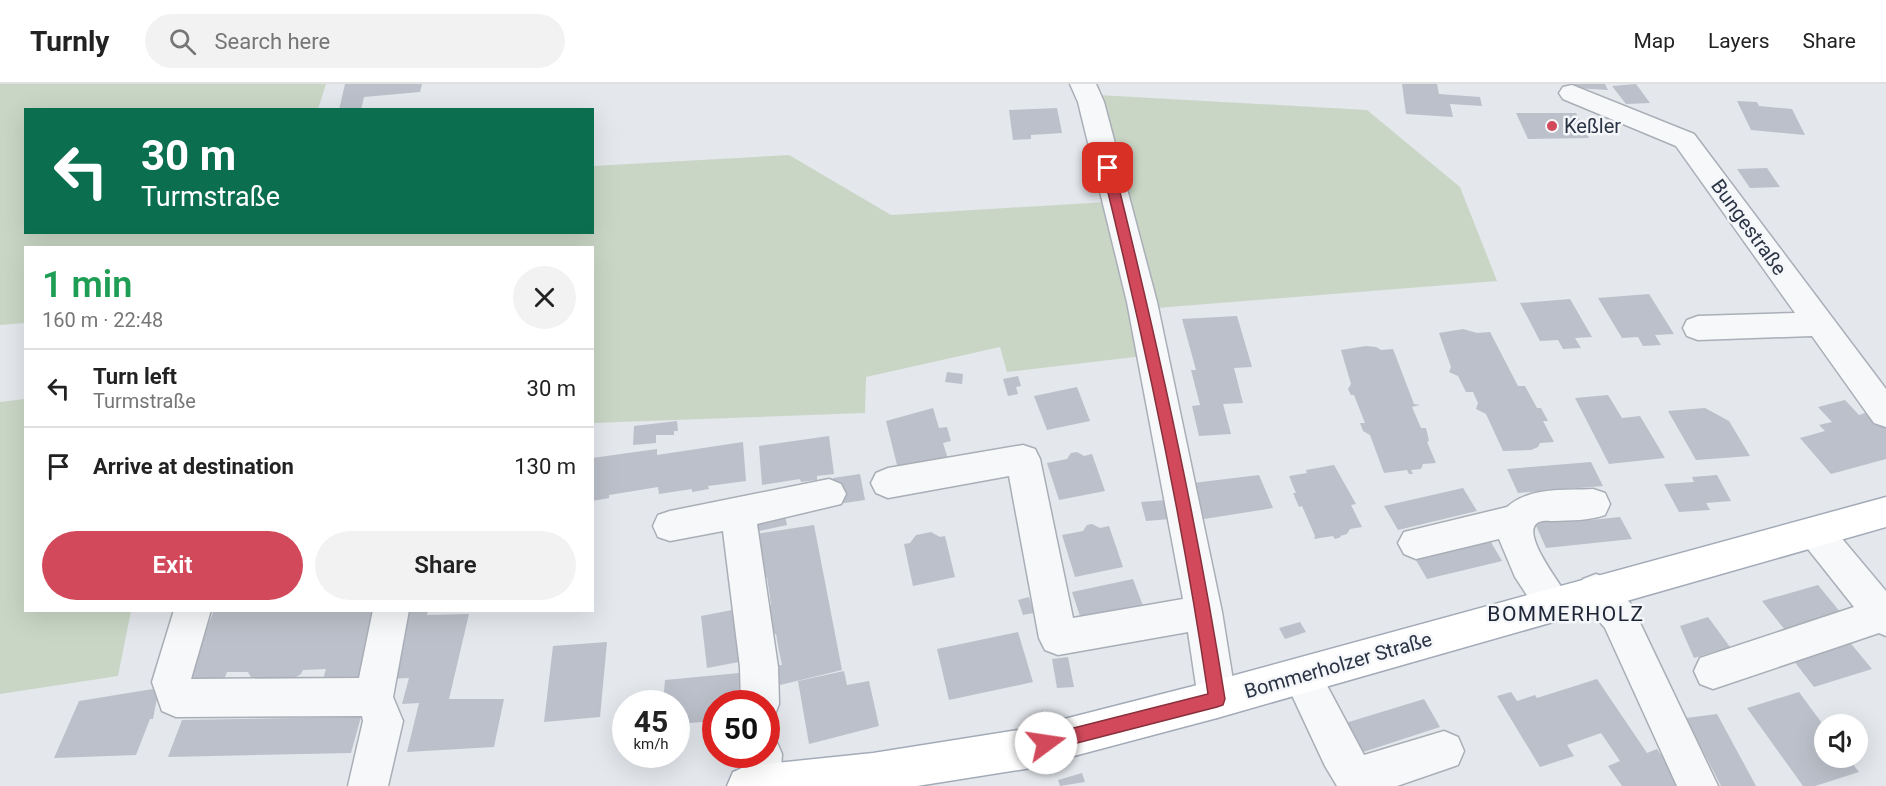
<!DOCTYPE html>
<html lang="en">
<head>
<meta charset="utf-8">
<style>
  :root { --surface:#fff; --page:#f2f2f2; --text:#222; --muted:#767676; --line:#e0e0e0; --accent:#d1495b }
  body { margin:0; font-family:Roboto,sans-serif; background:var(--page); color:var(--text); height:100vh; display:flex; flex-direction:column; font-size:22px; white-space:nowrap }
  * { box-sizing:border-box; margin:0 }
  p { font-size:20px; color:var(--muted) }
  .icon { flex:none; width:33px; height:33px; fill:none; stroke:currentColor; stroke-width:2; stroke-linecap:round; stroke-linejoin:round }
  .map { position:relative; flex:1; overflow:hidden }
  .panel { position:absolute; left:24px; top:162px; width:570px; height:366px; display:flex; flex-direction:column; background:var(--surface); border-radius:0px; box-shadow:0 6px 24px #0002 }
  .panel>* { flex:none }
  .hud { position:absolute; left:24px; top:24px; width:570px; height:126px; border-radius:0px; box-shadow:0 6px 24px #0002; background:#0b6e4f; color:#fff; overflow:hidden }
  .buttons { position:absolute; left:1814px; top:630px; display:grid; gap:12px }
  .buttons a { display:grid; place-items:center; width:54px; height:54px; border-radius:50%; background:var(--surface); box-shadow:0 6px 24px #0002; font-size:30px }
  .speed { position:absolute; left:612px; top:606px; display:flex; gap:12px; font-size:30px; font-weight:700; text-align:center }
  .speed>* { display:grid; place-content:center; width:78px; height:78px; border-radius:50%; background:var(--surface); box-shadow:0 6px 24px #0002; line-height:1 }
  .speed small { font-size:15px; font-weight:400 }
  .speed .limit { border:9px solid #d22; background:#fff; color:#111 }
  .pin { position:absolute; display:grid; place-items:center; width:51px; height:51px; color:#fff; margin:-26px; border-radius:12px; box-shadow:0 3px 9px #0006 }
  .me { position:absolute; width:66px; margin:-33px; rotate:76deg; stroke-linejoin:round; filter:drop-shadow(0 0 4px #0008) }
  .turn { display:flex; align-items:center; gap:21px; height:126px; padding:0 18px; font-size:27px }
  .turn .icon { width:78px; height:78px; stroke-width:2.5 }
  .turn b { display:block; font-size:42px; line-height:51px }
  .round { display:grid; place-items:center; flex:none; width:63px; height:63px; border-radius:32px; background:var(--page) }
  .head { display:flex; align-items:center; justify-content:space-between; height:102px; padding:0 18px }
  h1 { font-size:36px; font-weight:600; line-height:45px; color:#1e9e55 }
  .action { display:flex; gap:12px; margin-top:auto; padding:12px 18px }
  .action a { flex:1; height:69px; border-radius:36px; background:var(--accent); color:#fff; font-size:24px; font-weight:600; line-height:69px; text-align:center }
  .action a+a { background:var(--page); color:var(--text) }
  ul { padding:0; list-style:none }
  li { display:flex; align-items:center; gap:18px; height:78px; padding:0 18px; border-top:2px solid var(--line) }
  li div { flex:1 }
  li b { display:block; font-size:22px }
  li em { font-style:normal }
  header { display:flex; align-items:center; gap:36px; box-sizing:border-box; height:84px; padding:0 30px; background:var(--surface); border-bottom:2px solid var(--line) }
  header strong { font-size:28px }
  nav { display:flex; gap:33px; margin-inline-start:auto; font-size:21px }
  .search { width:420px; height:54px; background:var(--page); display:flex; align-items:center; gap:15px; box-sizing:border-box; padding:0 21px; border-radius:33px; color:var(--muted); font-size:22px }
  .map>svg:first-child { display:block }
</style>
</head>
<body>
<header>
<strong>Turnly</strong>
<div class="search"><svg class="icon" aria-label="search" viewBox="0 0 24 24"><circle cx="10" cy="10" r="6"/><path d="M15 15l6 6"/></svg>Search here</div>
<nav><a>Map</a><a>Layers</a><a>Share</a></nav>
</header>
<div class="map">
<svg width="1886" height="702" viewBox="0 0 1886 702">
  <rect width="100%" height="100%" fill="#e4e7ec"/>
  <g fill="#c9d6c5">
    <polygon points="0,0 326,0 318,25 26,26 26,148 592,148 593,82 789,71 891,131 1107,118 1143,272 1007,288 1000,263 866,293 865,329 593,339 592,164 26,164 25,239 0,241"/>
    <polygon points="1098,11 1367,26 1460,103 1497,197 1157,224"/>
    <polygon points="25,315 26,526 131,527 118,592 0,610 0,318"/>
  </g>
  <g fill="#bbc0ca">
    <polygon points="345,0 422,0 420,8 364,13 361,26 339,26"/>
    <polygon points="1402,0 1437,0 1439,10 1480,13 1482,22 1450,20 1453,33 1406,30"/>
    <polygon points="1573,0 1605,0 1608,6 1575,4"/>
    <polygon points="1636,0 1650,19 1626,20 1612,2"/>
    <polygon points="1737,17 1757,18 1759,22 1792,25 1805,51 1751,46"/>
    <polygon points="1057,24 1062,49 1031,51 1031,55 1013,56 1009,26"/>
    <polygon points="1516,29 1576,29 1589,54 1528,55"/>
    <polygon points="1767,84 1780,103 1750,104 1737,85"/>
    <polygon points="1649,210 1674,250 1655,251 1661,261 1643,262 1638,253 1622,254 1598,214"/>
    <polygon points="1570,215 1592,253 1575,254 1581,264 1563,265 1558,256 1540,257 1520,219"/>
    <polygon points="1237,232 1252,283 1234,284 1243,319 1223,320 1231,350 1199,352 1192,322 1200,321 1191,286 1196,286 1182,235"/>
    <polygon points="1463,245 1477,249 1490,248 1518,302 1525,302 1537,324 1541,324 1548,337 1543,337 1554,358 1540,359 1538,363 1531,366 1503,367 1486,330 1476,325 1478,319 1473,308 1466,308 1458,292 1449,288 1451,283 1439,249"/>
    <polygon points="1366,262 1376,263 1381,266 1393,265 1414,320 1420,321 1412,323 1421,344 1426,344 1429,357 1427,358 1436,379 1423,380 1421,385 1411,386 1413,390 1409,390 1407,386 1384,389 1370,351 1363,347 1360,339 1365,339 1354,311 1351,311 1348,305 1351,300 1341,266"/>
    <polygon points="947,288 963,290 962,300 945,298"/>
    <polygon points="1018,292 1021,302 1016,303 1018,310 1008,312 1003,295"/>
    <polygon points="1077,303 1090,337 1047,346 1034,312"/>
    <polygon points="1608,311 1622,334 1640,332 1665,374 1609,380 1575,314"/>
    <polygon points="1845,316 1859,331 1871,327 1886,343 1886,375 1831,390 1800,354 1825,347 1819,341 1832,338 1818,323"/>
    <polygon points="933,324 939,344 947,343 951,357 943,359 948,375 898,385 886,337"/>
    <polygon points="1705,324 1729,337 1750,372 1696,376 1668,327"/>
    <polygon points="677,337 678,347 674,347 674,351 656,351 656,359 633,361 634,342"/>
    <polygon points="829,352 834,390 817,392 817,396 801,398 800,395 762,401 759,362"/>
    <polygon points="743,358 746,397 708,402 709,405 692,408 692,405 659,410 658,403 609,411 609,414 592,417 592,374 657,365 657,371"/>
    <polygon points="1077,368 1084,372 1092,370 1105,407 1059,416 1047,379 1067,375 1071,369"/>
    <polygon points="1591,378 1603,402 1518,409 1507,385"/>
    <polygon points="1334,381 1356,420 1351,421 1362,443 1350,445 1347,450 1340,452 1341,453 1335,455 1333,452 1314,455 1315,452 1302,422 1299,423 1293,409 1296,409 1289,392 1307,389 1306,386"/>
    <polygon points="860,390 865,416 838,420 833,394"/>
    <polygon points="1259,391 1273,424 1204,435 1193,399"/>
    <polygon points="1717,391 1731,417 1706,419 1710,426 1679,428 1664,400 1694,398 1692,393"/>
    <polygon points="1463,404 1477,427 1398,446 1384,422"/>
    <polygon points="1166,416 1170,435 1146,437 1141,418"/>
    <polygon points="784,427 787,441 750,449 748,435"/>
    <polygon points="1589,432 1591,436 1620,433 1632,455 1546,464 1534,437"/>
    <polygon points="1092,440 1100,444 1109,442 1123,483 1075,493 1062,451 1083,447 1087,441"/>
    <polygon points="814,441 842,586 780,601 777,581 782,581 779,567 776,550 772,551 766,522 771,521 767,493 762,494 760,479 764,478 761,465 757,465 755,450"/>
    <polygon points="931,448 940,453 945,452 955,493 913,502 904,460 910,459 916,451"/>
    <polygon points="1488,453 1502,477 1427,495 1413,471"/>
    <polygon points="1133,495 1143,522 1081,535 1072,508"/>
    <polygon points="1818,501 1841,529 1785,546 1762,517"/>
    <polygon points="1029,513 1034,529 1023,531 1018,516"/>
    <polygon points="214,526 382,526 362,594 323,595 326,585 303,586 301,590 293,595 253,597 248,588 227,588 223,598 186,598"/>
    <polygon points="404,526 428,526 427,531 469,530 449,615 504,615 494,663 407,668 419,619 402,620 409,594 389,595"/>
    <polygon points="732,526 739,578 707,584 701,532"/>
    <polygon points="1708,533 1730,563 1694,574 1680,542"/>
    <polygon points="1300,538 1306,548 1285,555 1279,544"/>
    <polygon points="1018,548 1033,598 949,616 937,565"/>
    <polygon points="1847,555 1872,585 1814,603 1790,572"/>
    <polygon points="607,558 600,633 544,638 553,562"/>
    <polygon points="1068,573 1074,603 1057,604 1052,575"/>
    <polygon points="844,587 847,601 869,597 879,642 809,660 798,597"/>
    <polygon points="739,589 739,620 716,620 716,637 676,640 676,620 663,620 665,596"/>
    <polygon points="1597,595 1647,669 1657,665 1683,702 1622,702 1608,682 1620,677 1601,649 1567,661 1574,672 1540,683 1497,612 1511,608 1517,617 1535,611 1537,614"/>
    <polygon points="159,604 153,635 150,635 136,671 54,674 79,617"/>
    <polygon points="1799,608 1824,642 1824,674 1848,674 1859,688 1815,702 1803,702 1747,624"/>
    <polygon points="1424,615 1440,643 1354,671 1339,641"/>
    <polygon points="1717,630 1756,702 1721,702 1686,634"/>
    <polygon points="361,633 351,669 168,673 182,636"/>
    <polygon points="1082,689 1085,698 1060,702 1058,696"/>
  </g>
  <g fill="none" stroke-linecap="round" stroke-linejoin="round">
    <g stroke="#a9aeb7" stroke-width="3">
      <g id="minor">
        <polygon points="1070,0 1096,0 1104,18 1157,218 1222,528 1236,615 1231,628 1217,634 1203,628 1198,615 1188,548 1058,571 1045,566 1039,554 1009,392 888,414 876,409 871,399 876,389 888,384 1023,361 1035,365 1040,375 1073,534 1183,515 1127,218 1078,18"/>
        <polygon points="1572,1 1694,50 1886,305 1886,343 1874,339 1812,252 1698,256 1687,252 1683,244 1687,236 1698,232 1795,229 1676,62 1563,15 1559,9 1563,3"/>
        <polygon points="829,395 841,400 846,410 841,420 757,440 778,583 779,620 774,633 766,636 766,620 741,620 740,583 723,447 670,457 658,453 653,442 658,431 670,427"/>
        <path d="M1593,405L1605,409L1610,420L1605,431C1588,437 1571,436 1554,437C1550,437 1543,436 1539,438C1517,448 1565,504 1571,519L1566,531L1553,536L1540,531L1515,493L1499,455L1416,475L1404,470L1398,459L1404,448L1507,423C1532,402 1562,407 1593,405Z"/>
        <polygon points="1816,434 1828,438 1886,507 1886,552 1879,549 1713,605 1700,600 1694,587 1700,574 1854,523 1804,460 1798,449 1804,438"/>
        <polygon points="1596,490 1609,495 1631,520 1718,702 1677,702 1605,544 1583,519 1578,507 1583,495"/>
        <polygon points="174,526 211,526 191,595 359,594 373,526 409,526 393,613 403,637 388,702 348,702 363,637 362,632 176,633 162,627 152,598"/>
        <polygon points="1302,574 1315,579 1364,671 1444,647 1458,653 1464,667 1458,681 1397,702 1337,702 1325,682 1283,592 1289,579"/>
        <polygon points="766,652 776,656 782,670 780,702 740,702 742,670 766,670"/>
      </g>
    </g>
    <g stroke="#a3abb8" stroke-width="3">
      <polygon id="major" points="1886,413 1886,443 1217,634 1025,685 917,702 727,702 733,688 747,682 873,669 1025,645 1217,596"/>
    </g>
    <use href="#minor" fill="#f7f8fa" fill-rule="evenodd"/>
    <use href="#major" fill="#fff" fill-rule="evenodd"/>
  </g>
  <path fill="#d1495b" stroke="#882f3b" stroke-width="1.5" d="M1108,81L1114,84C1158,260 1197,437 1225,615L1223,621L1217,623L1046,667L1040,665L1038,659L1040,654L1046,651L1208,610C1182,433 1145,258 1102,84Z"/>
  <circle fill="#d1495b" stroke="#f4f6f9" stroke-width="2" cx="1552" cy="42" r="6"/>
  <g text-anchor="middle" stroke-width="5" stroke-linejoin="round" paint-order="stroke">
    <g font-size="20" fill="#2b3445" stroke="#f4f6f9" text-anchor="start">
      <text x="1564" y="49">Keßler</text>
    </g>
    <g font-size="20" fill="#2b3445" stroke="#f4f6f9">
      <text transform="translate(1749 143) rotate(54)" y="7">Bungestraße</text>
      <text transform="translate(1338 581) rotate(-16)" y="7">Bommerholzer Straße</text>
    </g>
    <g font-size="21" letter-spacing="1.5" fill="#1d2536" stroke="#f4f6f9">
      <text x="1566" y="537">BOMMERHOLZ</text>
    </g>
  </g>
</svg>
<div class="buttons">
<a><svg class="icon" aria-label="sound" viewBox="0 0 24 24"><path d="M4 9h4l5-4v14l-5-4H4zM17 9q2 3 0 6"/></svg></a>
</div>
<div class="speed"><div>45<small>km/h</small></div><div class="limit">50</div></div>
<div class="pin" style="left:1108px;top:84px;background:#d93025"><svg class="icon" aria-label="arrive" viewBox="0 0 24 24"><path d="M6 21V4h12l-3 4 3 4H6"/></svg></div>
<svg class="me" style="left:1046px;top:659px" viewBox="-20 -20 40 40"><circle r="19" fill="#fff"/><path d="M0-13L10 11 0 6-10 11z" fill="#d1495b"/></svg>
<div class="hud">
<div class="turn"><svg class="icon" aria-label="left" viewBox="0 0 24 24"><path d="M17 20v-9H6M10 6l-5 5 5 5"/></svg><div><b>30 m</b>Turmstraße</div></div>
</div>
<section class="panel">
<div class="head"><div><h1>1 min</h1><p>160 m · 22:48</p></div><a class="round"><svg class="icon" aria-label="close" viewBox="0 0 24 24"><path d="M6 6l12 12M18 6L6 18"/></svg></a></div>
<ul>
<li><svg class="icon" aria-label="left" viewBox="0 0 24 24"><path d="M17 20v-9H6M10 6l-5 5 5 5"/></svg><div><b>Turn left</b><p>Turmstraße</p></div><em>30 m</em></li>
<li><svg class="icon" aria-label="arrive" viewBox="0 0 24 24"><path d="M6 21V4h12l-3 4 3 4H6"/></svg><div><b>Arrive at destination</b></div><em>130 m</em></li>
</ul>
<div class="action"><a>Exit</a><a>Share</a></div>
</section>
</div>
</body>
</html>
